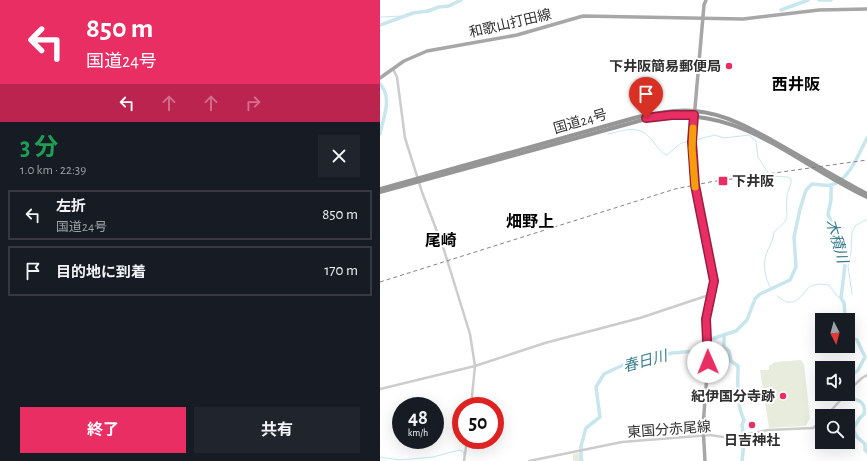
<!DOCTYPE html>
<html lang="ja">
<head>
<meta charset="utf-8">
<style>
  :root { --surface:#171b24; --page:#20242c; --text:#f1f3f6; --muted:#9ea1a6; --line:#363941; --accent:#e92e63 }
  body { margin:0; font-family:"Alegreya Sans","Noto Sans JP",sans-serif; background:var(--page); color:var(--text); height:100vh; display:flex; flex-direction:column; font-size:15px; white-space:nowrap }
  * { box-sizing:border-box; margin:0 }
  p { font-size:13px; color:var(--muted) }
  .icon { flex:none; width:22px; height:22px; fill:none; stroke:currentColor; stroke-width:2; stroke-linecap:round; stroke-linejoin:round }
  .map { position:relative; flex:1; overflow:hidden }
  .drawer { display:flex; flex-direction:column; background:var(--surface); width:380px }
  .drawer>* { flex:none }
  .top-card { background:#e92e63; color:#fff; overflow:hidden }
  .needle { width:26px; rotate:174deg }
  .tools { position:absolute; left:435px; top:313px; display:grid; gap:8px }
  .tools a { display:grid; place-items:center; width:40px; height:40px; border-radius:0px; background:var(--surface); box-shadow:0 4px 16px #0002; font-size:20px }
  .speed { position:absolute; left:12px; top:397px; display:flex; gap:8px; font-size:20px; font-weight:700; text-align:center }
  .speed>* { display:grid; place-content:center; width:52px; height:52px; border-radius:50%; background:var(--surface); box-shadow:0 4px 16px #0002; line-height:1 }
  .speed small { font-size:10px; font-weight:400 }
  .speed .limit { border:6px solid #d22; background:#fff; color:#111 }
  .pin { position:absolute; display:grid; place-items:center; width:34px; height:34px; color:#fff; margin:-41px -17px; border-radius:50% 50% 50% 0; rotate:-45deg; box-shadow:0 0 4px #0007 }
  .pin .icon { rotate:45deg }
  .me { position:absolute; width:44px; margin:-22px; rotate:359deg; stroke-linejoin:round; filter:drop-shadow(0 0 3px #0008) }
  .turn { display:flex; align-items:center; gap:14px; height:84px; padding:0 20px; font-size:18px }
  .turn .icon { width:52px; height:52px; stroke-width:2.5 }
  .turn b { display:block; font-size:28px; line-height:34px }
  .lanes { display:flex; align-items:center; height:38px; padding:0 20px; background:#0003; justify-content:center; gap:20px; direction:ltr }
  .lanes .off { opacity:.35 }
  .round { display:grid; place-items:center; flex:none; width:42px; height:42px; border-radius:0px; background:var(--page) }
  .overview { display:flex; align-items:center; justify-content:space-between; height:68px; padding:0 20px }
  h1 { font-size:24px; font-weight:700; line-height:30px; color:#1e9e55 }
  .button { display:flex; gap:8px; margin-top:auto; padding:8px 20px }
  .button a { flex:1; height:46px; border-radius:0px; background:var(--accent); color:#fff; font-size:16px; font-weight:700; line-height:46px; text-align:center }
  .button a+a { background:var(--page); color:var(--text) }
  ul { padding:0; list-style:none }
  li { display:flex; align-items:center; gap:12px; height:50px; margin:0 8px 6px; padding:0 12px; border:2px solid var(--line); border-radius:0px }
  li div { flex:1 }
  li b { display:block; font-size:15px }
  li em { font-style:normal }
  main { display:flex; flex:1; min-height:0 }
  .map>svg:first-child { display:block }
</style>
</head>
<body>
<main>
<section class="drawer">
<div class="top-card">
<div class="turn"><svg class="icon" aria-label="left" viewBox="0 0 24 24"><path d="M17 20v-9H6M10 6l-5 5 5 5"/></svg><div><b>850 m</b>国道24号</div></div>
<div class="lanes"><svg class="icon" aria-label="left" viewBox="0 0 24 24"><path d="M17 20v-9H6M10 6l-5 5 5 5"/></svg><svg class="icon off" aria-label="ahead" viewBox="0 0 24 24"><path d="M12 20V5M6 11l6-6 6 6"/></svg><svg class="icon off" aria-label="ahead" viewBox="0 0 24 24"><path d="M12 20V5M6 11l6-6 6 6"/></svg><svg class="icon off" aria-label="right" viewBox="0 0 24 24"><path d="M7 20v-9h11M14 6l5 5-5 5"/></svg></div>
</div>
<div class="overview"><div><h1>3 分</h1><p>1.0 km · 22:39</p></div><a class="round"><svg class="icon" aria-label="close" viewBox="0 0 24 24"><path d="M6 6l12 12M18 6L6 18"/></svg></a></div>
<ul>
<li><svg class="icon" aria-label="left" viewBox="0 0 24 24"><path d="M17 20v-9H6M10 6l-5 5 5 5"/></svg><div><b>左折</b><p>国道24号</p></div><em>850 m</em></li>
<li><svg class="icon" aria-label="arrive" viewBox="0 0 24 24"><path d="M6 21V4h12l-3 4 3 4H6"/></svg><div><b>目的地に到着</b></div><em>170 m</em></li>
</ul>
<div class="button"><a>終了</a><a>共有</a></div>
</section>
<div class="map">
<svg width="487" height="461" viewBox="0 0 487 461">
  <rect width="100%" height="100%" fill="#fff"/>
  <g fill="#e8ecdc">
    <polygon points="421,360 424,364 430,418 426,426 389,428 380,370 389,370 389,366 395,362"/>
    <polygon points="202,452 204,461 193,461 193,454"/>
  </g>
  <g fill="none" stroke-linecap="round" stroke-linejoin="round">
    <g stroke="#c8e6ed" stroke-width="1">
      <polyline points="0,17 23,16"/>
      <path d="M228,134C237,132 248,128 257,130C272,132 278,154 287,155L301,143L310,141"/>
      <path d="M315,140L335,135L344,138L369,135L376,141L378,157L390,176L407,177L411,179C412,186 407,190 407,197C404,218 414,215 394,232C393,241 390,245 387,252C382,264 385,278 391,289"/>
      <polyline points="472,294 468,266 471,252 472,232 475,226 487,219"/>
      <path d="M397,296L406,302H413C430,294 422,281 449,285L458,297H461"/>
      <polyline points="0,457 20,460 53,457 79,450 83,451 84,455"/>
    </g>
    <g stroke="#c8e6ed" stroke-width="3.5">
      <polyline points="439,0 451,0"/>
      <polyline points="401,10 428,0"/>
      <polyline points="0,25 33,13 48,11 59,7 69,6 81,0"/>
      <path d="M0,84C13,98 3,118 0,134"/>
      <polyline points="451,185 451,200 448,214 458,239 465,265 461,298 464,303 465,315 461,320"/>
      <path d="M344,336V347L349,351L351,361L358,366C358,383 356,404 364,420L362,425L364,442L362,461"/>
      <polyline points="468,337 477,340 485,357 478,370 468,378"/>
      <path d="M464,394C473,401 487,398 484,414L479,419L473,429L477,437L485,444V450L487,452"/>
      <path d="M201,461V446L206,428L220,417L216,387L224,374L243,365L255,363L292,353L316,351L331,339L356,331L367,320L375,299L380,294L410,280L416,267L414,237L420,209L426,190L432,184C439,184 445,186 451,185C469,181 479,153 487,138"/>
    </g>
    <g stroke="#ccc" stroke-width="2.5">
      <polyline points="13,69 17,77 25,138 42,192 64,250 90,334 95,366 91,406"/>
      <polyline points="0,389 95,366 165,343 260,318 326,296 332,297"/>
      <polyline points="468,391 482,378 487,375"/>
      <polyline points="446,416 466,394"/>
      <polyline points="84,461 87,440"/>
      <polyline points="149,461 242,442 330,435 350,438 388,430 433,428 442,421"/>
    </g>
    <g stroke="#a7a7a7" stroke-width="3.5">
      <polyline points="0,78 24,61 47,51 137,35 203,16 363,19 439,10 487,9"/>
      <polyline points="325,461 323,426 328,362 326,319 334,281 317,198 312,142 324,5 326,0"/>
    </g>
    <g stroke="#969696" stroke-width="4">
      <path d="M0,189L254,118C274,113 294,109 315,111C349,114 379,133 407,149C434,164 460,180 487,194"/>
      <path d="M0,192L266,119C357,101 411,161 487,197"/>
    </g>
    <polyline stroke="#848484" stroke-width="1" stroke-dasharray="4 3" stroke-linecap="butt" points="0,282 295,189 330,182 487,160"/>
  </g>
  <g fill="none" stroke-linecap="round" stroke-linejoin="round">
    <g stroke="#971e40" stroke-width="10">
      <polyline id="route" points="266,118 292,115 314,115 312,142 315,185 334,281 326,319 328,362"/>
    </g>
    <use href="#route" stroke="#e92e63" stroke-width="7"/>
    <polyline stroke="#f59e0b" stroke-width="7" points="313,128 312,148 315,187"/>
  </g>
  <g fill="#e92e63" stroke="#fff" stroke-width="1.5">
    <circle cx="349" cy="66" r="4"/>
    <rect x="338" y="176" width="10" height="10" rx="2"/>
    <circle cx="403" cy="396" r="4"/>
    <circle cx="372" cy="425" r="4"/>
  </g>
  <g text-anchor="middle" stroke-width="4" stroke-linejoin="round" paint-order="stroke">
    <g font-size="14" fill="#2f2f2f" stroke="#fff">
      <text transform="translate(130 23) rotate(-13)" y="5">和歌山打田線</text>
      <text transform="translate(200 121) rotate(-16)" y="5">国道24号</text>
      <text transform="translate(289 429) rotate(-4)" y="5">東国分赤尾線</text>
    </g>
    <g font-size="14" font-weight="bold" fill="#2f2f2f" stroke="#fff" text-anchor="end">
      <text x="341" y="71">下井阪簡易郵便局</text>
      <text x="352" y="186" text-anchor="start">下井阪</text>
      <text x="395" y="401">紀伊国分寺跡</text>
      <text x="372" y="445" text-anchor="middle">日吉神社</text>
    </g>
    <g font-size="15" font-style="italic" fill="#397d8c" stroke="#fff">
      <text transform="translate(457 241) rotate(74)" y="5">木積川</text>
      <text transform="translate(265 361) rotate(-15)" y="5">春日川</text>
    </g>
    <g font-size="16" font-weight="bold" fill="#000" stroke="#fff">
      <text x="416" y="90">西井阪</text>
      <text x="150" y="227">畑野上</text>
      <text x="61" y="246">尾崎</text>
    </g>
  </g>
</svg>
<div class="tools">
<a><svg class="needle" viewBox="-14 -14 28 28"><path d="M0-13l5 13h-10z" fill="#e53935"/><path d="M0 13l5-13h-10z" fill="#9ea1a6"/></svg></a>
<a><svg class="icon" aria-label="sound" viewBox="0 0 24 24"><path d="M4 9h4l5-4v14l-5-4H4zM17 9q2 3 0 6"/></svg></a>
<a><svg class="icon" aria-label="search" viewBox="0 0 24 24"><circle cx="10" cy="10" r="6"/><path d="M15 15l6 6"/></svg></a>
</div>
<div class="speed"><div>48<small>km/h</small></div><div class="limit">50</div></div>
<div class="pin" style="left:266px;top:118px;background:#d93025"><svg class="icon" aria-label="arrive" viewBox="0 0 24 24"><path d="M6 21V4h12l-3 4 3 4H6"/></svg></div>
<svg class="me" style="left:328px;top:362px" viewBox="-20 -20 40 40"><circle r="19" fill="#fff"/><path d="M0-13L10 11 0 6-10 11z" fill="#e92e63"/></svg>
</div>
</main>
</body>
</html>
